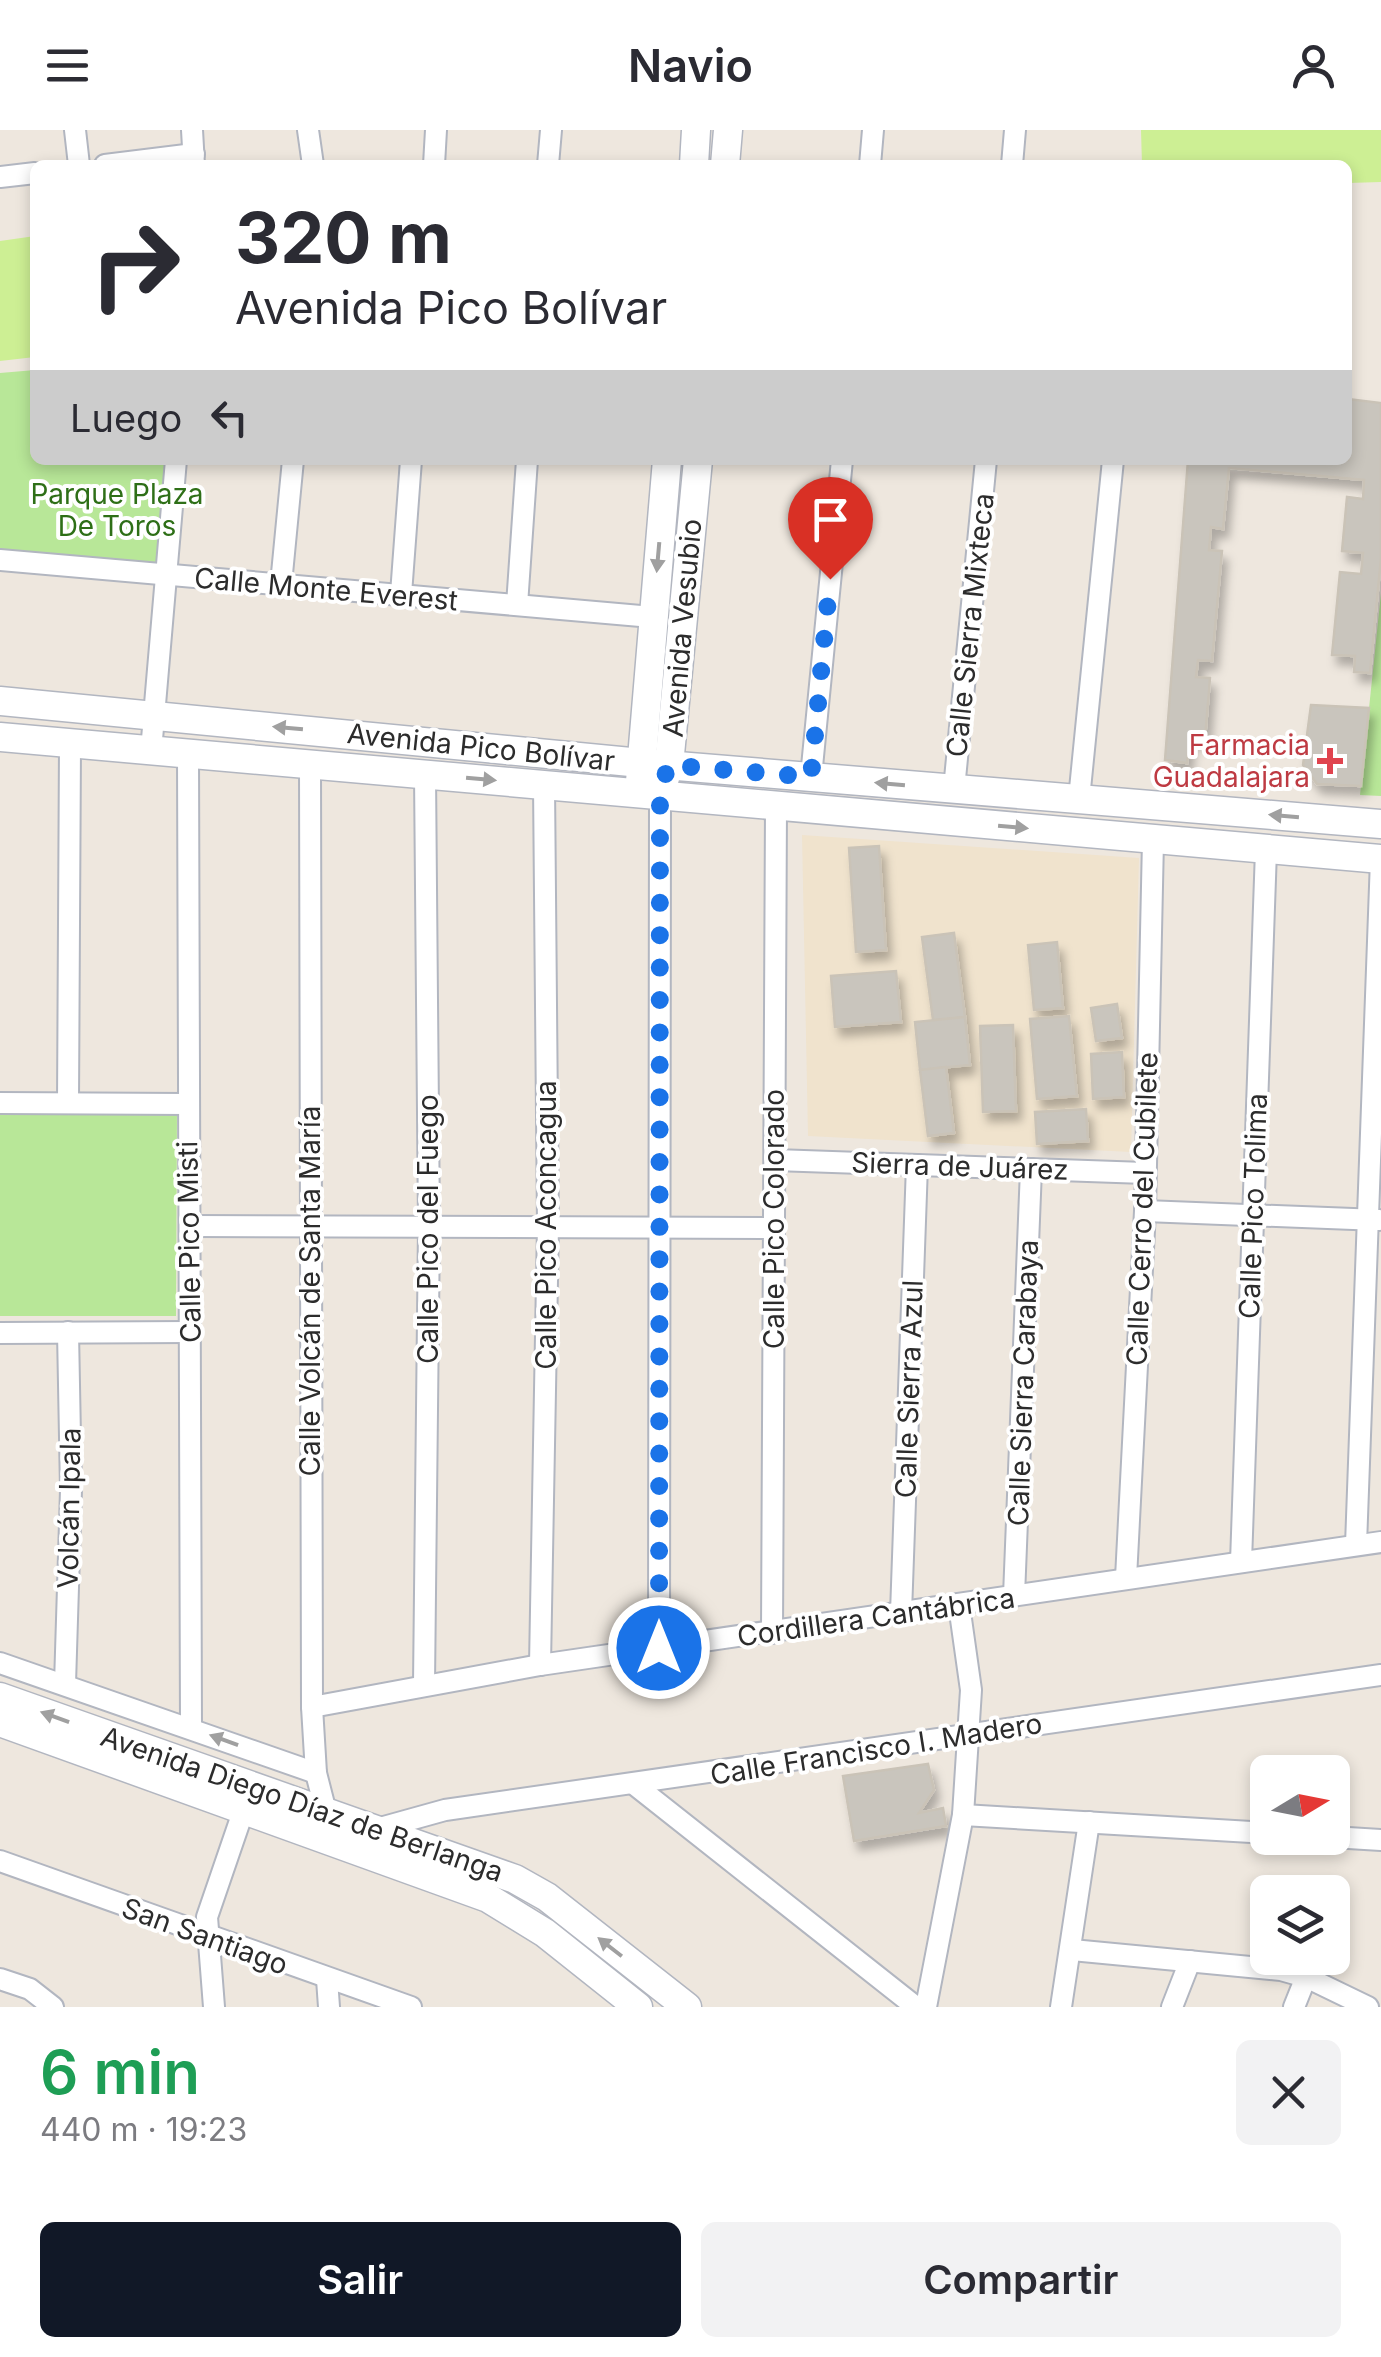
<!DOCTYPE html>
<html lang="es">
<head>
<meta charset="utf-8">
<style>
  :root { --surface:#fff; --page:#f2f2f3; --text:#2b2b33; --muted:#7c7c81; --accent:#111827 }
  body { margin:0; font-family:Inter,sans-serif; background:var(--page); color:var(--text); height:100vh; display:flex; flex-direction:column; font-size:38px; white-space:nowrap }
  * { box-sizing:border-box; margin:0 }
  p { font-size:32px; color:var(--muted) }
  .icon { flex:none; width:55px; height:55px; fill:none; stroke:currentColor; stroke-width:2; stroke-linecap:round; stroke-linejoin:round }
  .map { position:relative; height:1877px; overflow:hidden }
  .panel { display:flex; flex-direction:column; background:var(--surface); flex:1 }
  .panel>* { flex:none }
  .guide { position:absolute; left:30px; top:30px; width:1322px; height:305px; border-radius:15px; box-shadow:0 5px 15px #0003; background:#fff; color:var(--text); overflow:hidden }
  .needle { width:65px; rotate:80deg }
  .buttons { position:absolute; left:1250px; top:1625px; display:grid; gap:20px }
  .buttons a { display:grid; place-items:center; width:100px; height:100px; border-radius:15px; background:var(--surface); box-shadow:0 5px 15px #0003; font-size:50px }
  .pin { position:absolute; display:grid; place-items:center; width:85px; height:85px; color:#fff; margin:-102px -42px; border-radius:50% 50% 50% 0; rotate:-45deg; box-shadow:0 0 10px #0007 }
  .pin .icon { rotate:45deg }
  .me { position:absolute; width:110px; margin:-55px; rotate:0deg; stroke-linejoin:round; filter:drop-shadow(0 0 8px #0008) }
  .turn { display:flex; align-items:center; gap:35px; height:210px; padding:0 40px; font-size:45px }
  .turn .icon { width:130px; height:130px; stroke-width:2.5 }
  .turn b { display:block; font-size:70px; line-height:85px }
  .then { display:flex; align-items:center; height:95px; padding:0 40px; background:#0003; gap:20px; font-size:38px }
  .round { display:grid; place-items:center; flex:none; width:105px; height:105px; border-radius:15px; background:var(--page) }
  .overview { display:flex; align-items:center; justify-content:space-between; height:170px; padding:0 40px }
  h1 { font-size:60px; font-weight:600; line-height:75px; color:#1e9e55 }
  .primary-button { display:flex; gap:20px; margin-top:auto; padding:20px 40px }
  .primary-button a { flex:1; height:115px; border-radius:15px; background:var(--accent); color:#fff; font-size:40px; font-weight:600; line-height:115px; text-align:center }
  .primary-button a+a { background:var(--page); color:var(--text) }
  header { display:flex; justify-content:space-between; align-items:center; height:130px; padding:0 40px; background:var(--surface); font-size:45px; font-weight:600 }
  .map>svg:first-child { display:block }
</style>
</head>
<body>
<header><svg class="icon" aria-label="menu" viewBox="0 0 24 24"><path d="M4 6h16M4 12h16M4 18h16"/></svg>Navio<svg class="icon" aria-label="person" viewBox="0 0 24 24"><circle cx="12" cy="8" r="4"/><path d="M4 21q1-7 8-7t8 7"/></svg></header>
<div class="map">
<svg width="1381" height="1877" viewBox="0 0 1381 1877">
  <defs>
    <filter id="shadow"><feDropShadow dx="5" dy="9" stdDeviation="5" flood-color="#0004"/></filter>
  </defs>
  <rect width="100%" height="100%" fill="#eee7de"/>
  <polygon fill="#f0e3cd" points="802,705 1139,728 1131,1022 808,1006"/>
  <g fill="#b8e798">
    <polygon points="35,240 35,330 174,330 163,436 0,420 0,243"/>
    <polygon points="1381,463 1381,666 1360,665"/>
    <polygon points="177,980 176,1186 0,1186 0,983"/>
  </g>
  <g fill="#cdef94">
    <polygon points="1141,0 1381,0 1381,52 1348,53 1348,35 1142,35"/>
    <polygon points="35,106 35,227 0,231 0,111"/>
  </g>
  <g fill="#c9c5bd" stroke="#cac3b7" stroke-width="2.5" filter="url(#shadow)">
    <polygon points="1348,269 1381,273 1381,428 1370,543 1354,542 1355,526 1332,525 1340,442 1361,444 1363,423 1342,421 1347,367 1363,369 1364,350 1229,338 1223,399 1211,397 1209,420 1222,421 1212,531 1198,530 1196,547 1210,548 1205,609 1190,607 1187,633 1165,630 1188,330 1348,330"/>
    <polygon points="1311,575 1369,578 1361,656 1317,654 1303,635"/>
    <polygon points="879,716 886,820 856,822 849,718"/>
    <polygon points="954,803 965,887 933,890 922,807"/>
    <polygon points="1057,812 1063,878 1034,880 1028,815"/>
    <polygon points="896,841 901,892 835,897 831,846"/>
    <polygon points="1117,874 1122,908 1096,911 1091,878"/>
    <polygon points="1069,886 1077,966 1037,969 1030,889"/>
    <polygon points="965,887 970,935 920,940 915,892"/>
    <polygon points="1013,895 1016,981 983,982 980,896"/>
    <polygon points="1122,922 1124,967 1093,969 1091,924"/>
    <polygon points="946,937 954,1003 928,1006 920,940"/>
    <polygon points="1086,979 1088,1011 1037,1014 1035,982"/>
    <polygon points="928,1634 934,1660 919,1683 943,1678 946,1696 854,1711 843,1646"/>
  </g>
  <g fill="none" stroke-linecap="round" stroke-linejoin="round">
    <g stroke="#b2b6c0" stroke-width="24">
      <g id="street">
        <polyline points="75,0 79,35"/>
        <polyline points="192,0 194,35"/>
        <polyline points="308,0 313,35"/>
        <polyline points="105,35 194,24"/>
        <polyline points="434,35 436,0"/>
        <polyline points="548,35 551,0"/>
        <polyline points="870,35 873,0"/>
        <polyline points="1012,35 1015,0"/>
        <polyline points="0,47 35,43"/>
        <polyline points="0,430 652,487"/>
        <polyline points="281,454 293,330"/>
        <polyline points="401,464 411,330"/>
        <polyline points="517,475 527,330"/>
        <polyline points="151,621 176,330"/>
        <polyline points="188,625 191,1598"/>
        <polyline points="310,635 312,1577 316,1643 327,1686"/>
        <polyline points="811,647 842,330"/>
        <polyline points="954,659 986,330"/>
        <polyline points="1079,669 1113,330"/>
        <polyline points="0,973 187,974"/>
        <polyline points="68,973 70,615"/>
        <polyline points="775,1030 1145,1043"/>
        <polyline points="1145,1081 1379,1090"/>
        <polyline points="192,1096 774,1098"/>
        <polyline points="0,1203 190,1202"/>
        <polyline points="1356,1415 1381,729"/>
        <polyline points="1241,1432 1266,720"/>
        <polyline points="1126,1448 1145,1081 1153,710"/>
        <polyline points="1014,1466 1031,1039"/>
        <polyline points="901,1483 917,1035"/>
        <polyline points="772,1503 776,676"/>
        <polyline points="659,1518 660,665"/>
        <polyline points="0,1533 316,1643"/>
        <polyline points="540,1535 548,1095 544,654"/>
        <polyline points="65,1554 71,1360 68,1202"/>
        <polyline points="424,1554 429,1096 425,644"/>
        <polyline points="312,1577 540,1535 1381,1412"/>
        <polyline points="635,1655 916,1877"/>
        <polyline points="963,1685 1268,1703"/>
        <polyline points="373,1700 445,1680 1381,1545"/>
        <polyline points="1332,1707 1381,1710"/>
        <polyline points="0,1731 411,1877"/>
        <polyline points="1072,1820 1281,1840 1306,1847 1368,1877"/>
        <polyline points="0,1849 30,1859 53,1877"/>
        <polyline points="327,1849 329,1877"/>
        <polyline points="214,1877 207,1787 244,1679"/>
        <polyline points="926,1877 963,1685 971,1560 959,1475"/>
        <polyline points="1061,1877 1089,1692"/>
        <polyline points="1172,1877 1190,1831"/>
        <polyline points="1294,1877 1306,1847"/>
      </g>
    </g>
    <g stroke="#b2b6c0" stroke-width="31">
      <g id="secondary">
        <polyline points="694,35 696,0"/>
        <polyline points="725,35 728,0"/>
        <polyline points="0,571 641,633 1381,694"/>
        <polyline points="0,607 1381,729"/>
        <polyline points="640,652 667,330"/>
        <polyline points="663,654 669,635 698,330"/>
        <polyline points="0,1567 515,1749 547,1767 687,1877"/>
        <polyline points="0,1592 488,1768 545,1803 638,1877"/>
      </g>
    </g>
    <use href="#street" stroke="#fff" stroke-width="20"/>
    <use href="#secondary" stroke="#fff" stroke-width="28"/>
  </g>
  <defs><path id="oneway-solid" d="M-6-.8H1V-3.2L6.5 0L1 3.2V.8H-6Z" transform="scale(2.5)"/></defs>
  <g fill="#a0a0a0">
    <use href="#oneway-solid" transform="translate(658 427) rotate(95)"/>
    <use href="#oneway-solid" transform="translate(288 598) rotate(-175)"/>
    <use href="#oneway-solid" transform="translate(481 649) rotate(5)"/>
    <use href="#oneway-solid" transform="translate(890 654) rotate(-175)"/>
    <use href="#oneway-solid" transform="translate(1284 686) rotate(-175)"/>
    <use href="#oneway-solid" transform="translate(1013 697) rotate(5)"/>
    <use href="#oneway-solid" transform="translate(55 1587) rotate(-160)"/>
    <use href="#oneway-solid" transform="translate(224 1610) rotate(-160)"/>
    <use href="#oneway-solid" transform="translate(610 1817) rotate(-142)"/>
  </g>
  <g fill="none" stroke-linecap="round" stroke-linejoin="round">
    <polyline stroke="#1a73e8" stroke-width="18" stroke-dasharray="0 32.4" points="659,1518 660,665 668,635 811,647 830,449"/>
  </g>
  <path fill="#e0444e" stroke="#fff" stroke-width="4" d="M1325 616h10v10h10v10h-10v10h-10v-10h-10v-10h10z"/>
  <g text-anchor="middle" stroke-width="8" stroke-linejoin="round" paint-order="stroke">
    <g font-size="28" fill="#2e6f17" stroke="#fff">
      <text x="117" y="374">Parque Plaza<tspan x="117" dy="32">De Toros</tspan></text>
    </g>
    <g font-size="28" fill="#2c2c2c" stroke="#fff">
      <text transform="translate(326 459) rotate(5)" y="10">Calle Monte Everest</text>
      <text transform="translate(970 495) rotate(-84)" y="10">Calle Sierra Mixteca</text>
      <text transform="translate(682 498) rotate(-85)" y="10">Avenida Vesubio</text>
      <text transform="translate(481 617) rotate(6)" y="10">Avenida Pico Bolívar</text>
      <text transform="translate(960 1036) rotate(2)" y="10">Sierra de Juárez</text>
      <text transform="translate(1253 1076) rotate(-88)" y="10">Calle Pico Tolima</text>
      <text transform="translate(1142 1079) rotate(-88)" y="10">Calle Cerro del Cubilete</text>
      <text transform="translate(774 1089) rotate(-90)" y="10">Calle Pico Colorado</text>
      <text transform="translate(546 1095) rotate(-90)" y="10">Calle Pico Aconcagua</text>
      <text transform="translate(428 1099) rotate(-90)" y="10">Calle Pico del Fuego</text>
      <text transform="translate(189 1112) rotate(-91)" y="10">Calle Pico Misti</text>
      <text transform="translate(310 1161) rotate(-90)" y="10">Calle Volcán de Santa María</text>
      <text transform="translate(1023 1253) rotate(-88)" y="10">Calle Sierra Carabaya</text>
      <text transform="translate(909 1259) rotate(-88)" y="10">Calle Sierra Azul</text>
      <text transform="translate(69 1378) rotate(-89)" y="10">Volcán Ipala</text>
      <text transform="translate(876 1487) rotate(-8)" y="10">Cordillera Cantábrica</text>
      <text transform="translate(876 1619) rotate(-9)" y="10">Calle Francisco I. Madero</text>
      <text transform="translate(302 1674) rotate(19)" y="10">Avenida Diego Díaz de Berlanga</text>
      <text transform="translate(205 1806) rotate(20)" y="10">San Santiago</text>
    </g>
    <g font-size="28" fill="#be3a42" stroke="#fff" text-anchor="end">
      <text x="1310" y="625">Farmacia<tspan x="1310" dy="32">Guadalajara</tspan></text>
    </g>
  </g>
</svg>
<div class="buttons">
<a><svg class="needle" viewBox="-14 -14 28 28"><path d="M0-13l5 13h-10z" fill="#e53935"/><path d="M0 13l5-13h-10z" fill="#7c7c81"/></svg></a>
<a><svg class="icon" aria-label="layers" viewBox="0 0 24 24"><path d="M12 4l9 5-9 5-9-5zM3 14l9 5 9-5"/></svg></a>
</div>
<div class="pin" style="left:830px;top:449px;background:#d93025"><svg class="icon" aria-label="arrive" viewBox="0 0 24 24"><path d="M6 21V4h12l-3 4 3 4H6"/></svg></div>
<svg class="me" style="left:659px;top:1518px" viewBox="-20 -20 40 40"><circle r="17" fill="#1a73e8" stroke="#fff" stroke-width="3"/><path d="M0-11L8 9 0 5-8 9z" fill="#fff"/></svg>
<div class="guide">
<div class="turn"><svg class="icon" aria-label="right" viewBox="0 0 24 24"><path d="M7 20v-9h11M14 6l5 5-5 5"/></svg><div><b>320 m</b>Avenida Pico Bolívar</div></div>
<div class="then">Luego<svg class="icon" aria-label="left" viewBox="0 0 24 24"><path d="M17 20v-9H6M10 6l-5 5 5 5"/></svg></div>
</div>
</div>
<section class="panel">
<div class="overview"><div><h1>6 min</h1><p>440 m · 19:23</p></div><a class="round"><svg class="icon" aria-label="close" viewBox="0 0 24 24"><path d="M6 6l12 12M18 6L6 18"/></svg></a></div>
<div class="primary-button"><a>Salir</a><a>Compartir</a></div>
</section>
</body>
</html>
